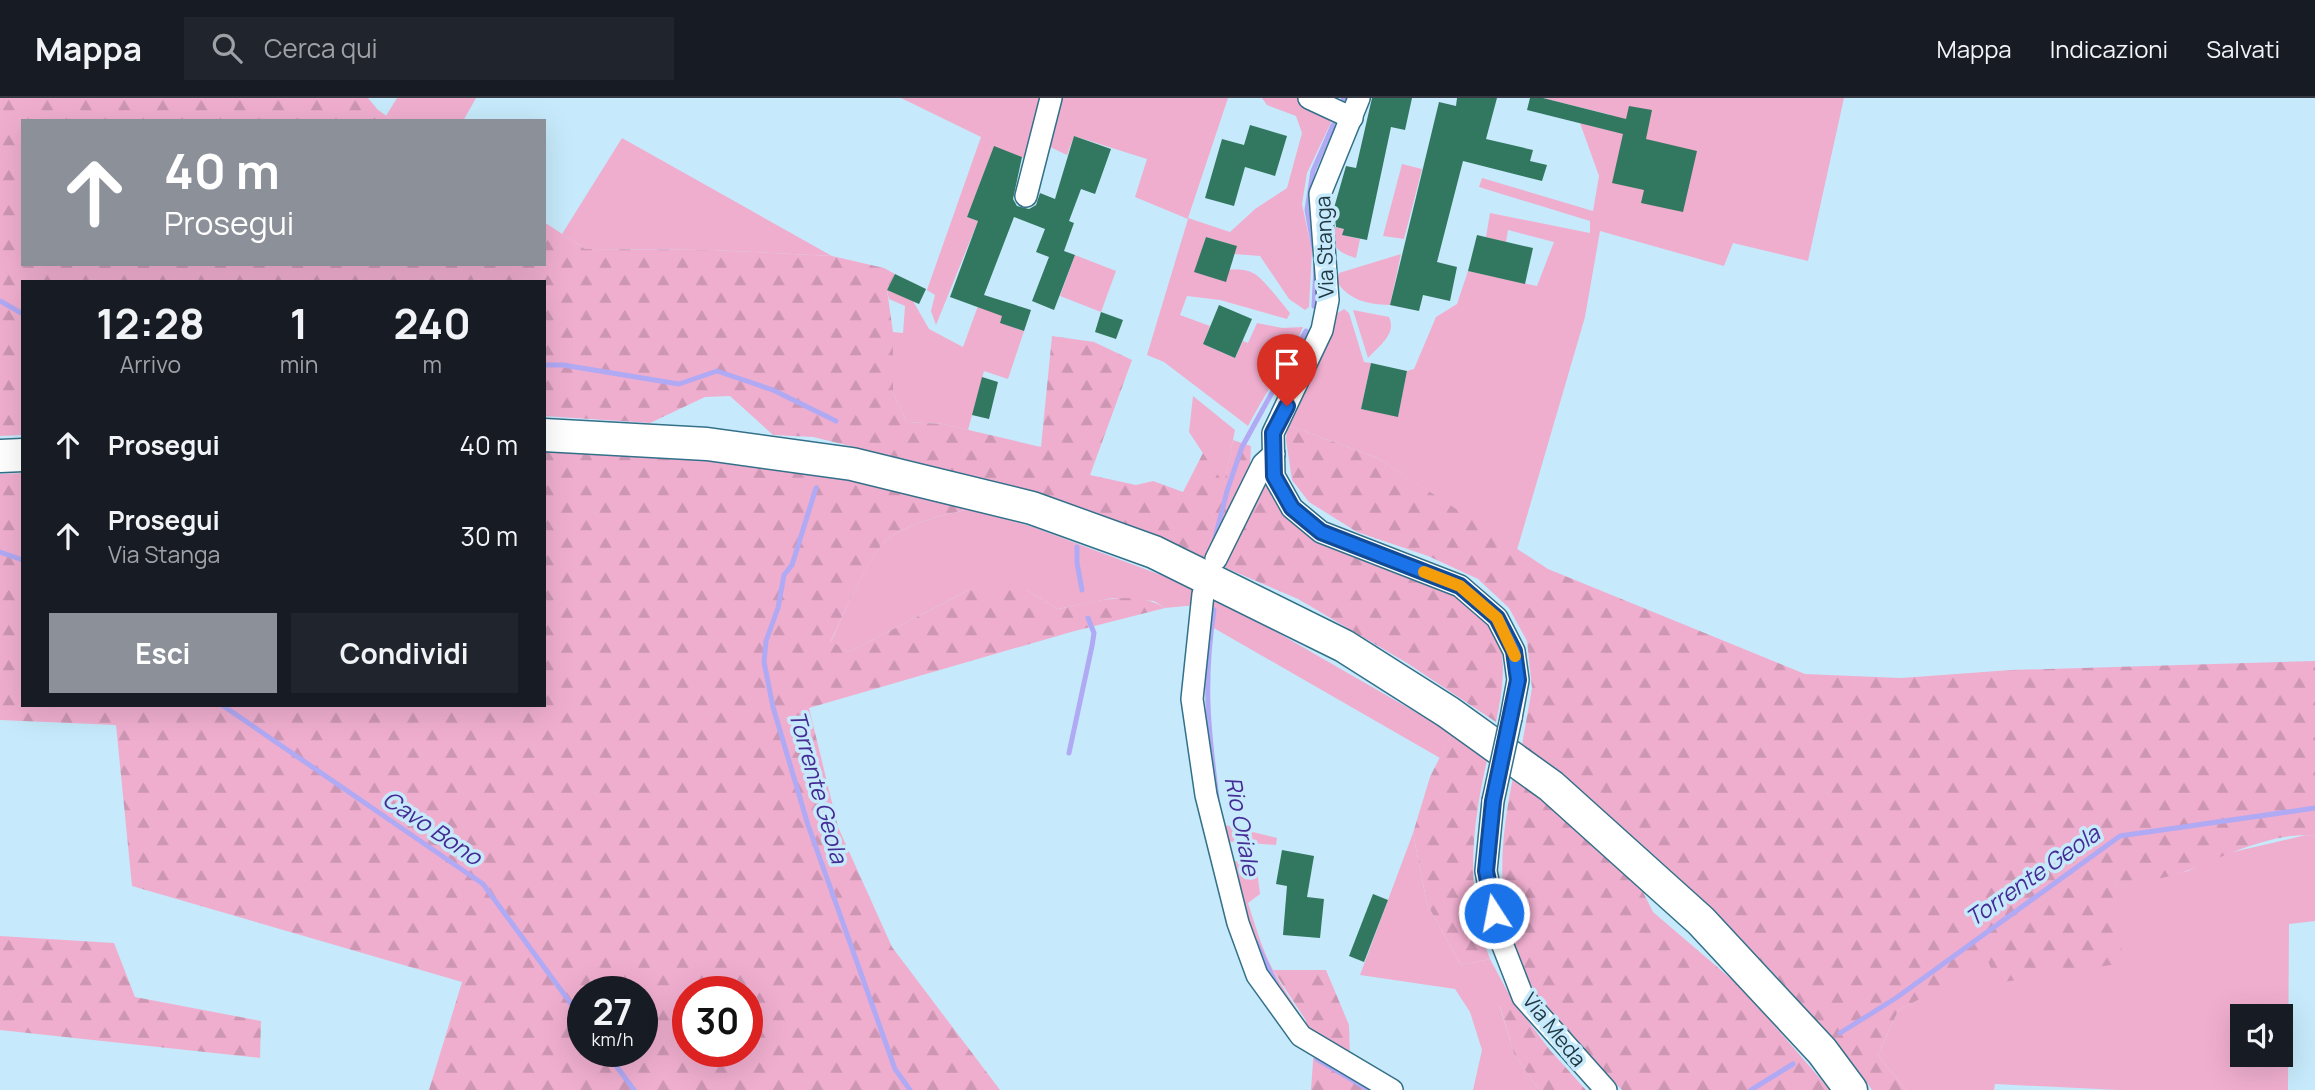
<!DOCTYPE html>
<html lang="it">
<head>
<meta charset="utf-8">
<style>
  :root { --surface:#171b24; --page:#20242c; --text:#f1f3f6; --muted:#9ea1a6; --line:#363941; --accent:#8c9099 }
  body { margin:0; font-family:Manrope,sans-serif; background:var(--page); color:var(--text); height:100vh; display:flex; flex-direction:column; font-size:26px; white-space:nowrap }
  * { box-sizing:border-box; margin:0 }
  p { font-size:23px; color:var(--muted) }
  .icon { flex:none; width:38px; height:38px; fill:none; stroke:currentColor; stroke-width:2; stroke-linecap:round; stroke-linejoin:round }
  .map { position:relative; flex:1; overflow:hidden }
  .panel { position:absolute; left:21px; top:182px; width:525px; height:427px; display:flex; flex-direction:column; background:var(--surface); border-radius:0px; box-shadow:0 7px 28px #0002 }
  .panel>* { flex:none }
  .guide { position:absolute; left:21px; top:21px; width:525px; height:147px; border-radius:0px; box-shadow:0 7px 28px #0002; background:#8c9099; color:#fff; overflow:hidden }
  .fabs { position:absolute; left:2230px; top:906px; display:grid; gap:14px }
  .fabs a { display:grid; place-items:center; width:63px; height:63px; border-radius:0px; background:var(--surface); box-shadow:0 7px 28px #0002; font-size:35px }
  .speed { position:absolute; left:567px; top:878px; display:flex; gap:14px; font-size:35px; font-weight:700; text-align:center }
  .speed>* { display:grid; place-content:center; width:91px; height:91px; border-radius:50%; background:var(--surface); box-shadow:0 7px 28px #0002; line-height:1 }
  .speed small { font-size:18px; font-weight:400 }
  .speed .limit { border:10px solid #d22; background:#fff; color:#111 }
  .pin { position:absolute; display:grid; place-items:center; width:60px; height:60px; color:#fff; margin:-72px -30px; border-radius:50% 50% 50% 0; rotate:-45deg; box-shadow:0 0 7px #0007 }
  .pin .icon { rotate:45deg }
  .me { position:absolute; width:77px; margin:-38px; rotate:349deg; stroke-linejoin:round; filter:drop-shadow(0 0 5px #0008) }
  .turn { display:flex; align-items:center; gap:24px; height:147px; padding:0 28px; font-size:32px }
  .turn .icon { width:91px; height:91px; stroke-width:2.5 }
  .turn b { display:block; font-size:49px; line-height:60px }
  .eta { display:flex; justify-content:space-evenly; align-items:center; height:119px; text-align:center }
  .eta b { font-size:42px; font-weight:700; line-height:49px }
  .cta { display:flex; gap:14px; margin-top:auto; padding:14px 28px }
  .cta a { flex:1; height:80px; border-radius:0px; background:var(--accent); color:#fff; font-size:28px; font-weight:700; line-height:80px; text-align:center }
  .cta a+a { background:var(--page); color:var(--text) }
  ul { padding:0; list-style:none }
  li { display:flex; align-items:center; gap:21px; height:91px; padding:0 28px }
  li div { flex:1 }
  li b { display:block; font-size:26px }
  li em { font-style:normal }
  header { display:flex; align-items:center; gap:42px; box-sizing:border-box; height:98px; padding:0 35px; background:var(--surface); border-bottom:2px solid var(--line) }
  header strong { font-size:33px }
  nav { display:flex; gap:38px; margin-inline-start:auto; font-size:24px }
  .search { width:490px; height:63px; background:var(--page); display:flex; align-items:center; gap:18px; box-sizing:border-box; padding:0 24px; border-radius:0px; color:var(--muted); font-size:26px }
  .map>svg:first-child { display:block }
</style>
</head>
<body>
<header>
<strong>Mappa</strong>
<div class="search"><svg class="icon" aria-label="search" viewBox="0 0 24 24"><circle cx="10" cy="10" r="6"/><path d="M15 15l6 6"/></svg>Cerca qui</div>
<nav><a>Mappa</a><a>Indicazioni</a><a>Salvati</a></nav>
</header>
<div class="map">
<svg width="2315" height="992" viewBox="0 0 2315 992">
  <defs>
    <pattern id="forest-firs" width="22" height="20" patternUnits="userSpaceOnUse" patternTransform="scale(1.75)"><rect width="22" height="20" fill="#f0aecf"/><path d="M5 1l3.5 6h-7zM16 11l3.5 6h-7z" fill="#cd96b3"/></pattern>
  </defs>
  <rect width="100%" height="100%" fill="#c6eafb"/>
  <g fill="#f0aecf" fill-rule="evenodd">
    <polygon points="397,0 476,0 463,23 394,23 386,18"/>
    <polygon points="901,0 1044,0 1027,61 994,49 967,119 978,123 936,227 931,213 935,197 927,192 981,39"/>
    <path d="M1055,0H1228L1188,120L1230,134L1255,111L1287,90L1302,35L1296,18L1267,7L1262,0H1299L1335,16L1307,75L1302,106L1312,153L1309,209L1305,212L1289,201L1260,158L1234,156L1236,148L1206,139L1195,174C1259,170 1248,164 1290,215L1287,221L1220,202L1187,198L1180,217L1210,228L1203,246L1235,260L1243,243L1248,245L1257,225L1282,230L1303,229C1288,264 1265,295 1248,328L1164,264L1147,257L1188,121L1135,99L1147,61L1074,38L1067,57L1044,46Z"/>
    <polygon points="1543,0 1844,0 1808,163 1733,145 1724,168 1600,133 1585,219 1517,452 1378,360 1287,327 1336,216 1344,211 1349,215 1364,264 1371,265 1361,311 1398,318 1407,273 1414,271 1436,219 1457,206 1468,173 1537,188 1554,144 1508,132 1506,144 1486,139 1490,115 1590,135 1590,123 1479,89 1482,80 1593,113 1599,78 1580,25 1608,32 1611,17"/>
    <polygon points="622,40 832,158 713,152 585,151 562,136"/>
    <polygon points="1402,66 1422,71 1404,141 1383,138"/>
    <path d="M1330,128L1344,131L1343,137L1360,141L1356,160C1336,154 1332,148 1330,128Z"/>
    <path d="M1401,156L1390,207C1367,206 1350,203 1336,183L1339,175Z"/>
    <polygon points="1075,157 1116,173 1101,214 1060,198"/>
    <polygon points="887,192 913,203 929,231 963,249 978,208 1003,216 1001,225 1024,233 1008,281 984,273 968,332 943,326 907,324 893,295 893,234 903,235 905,208 889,201"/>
    <path d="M1353,212L1389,219C1397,236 1379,248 1368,260Z"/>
    <polygon points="1193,298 1235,332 1224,387 1189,334"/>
    <path d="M971,411L1033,429L1198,491L1196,507L1165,510L1154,503L1113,500L1057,511L1027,492H969L849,554L831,544C841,522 871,452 889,440C914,423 942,417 971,411Z"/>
    <polygon points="1208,498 1221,502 1452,635 1440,660 1205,525"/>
    <polygon points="1217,725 1277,740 1276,747 1221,743"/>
    <polygon points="1413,735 1427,806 1461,867 1490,861 1511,900 1500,909 1514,956 1539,992 1473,992 1482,952 1470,914 1455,891 1360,877"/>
    <path d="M2306,737L2315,738V823L2289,826L2288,992H2119L1995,986L1994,992H1906L1878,957L1898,913L2113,789L2188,773L2216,758ZM2242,919H2280V957H2242Z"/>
    <path d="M1227,763H1256L1260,796L1248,805C1255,827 1262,851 1273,872C1288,901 1304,916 1314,949L1266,876Z"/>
  </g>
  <g fill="url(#forest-firs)" fill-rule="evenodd">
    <path d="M0,0H368L378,12L394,23H23V166H544V124L585,151L713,152L832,158L884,170L895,176L887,192L893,234V295L907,324L943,326L1041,349L1052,238L1094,244L1132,262L1090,377L1136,387L1153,383L1183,394L1203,355L1224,386L1233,342L1251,348L1250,368L1273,395L1286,418C1333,439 1460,483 1488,520C1510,550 1503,591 1496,624L1407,565L1298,501L1144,435L1029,394L916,364L813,339L773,337L730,298L705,299L650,325L544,318V184H23V337L0,338Z"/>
    <path d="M1287,327L1378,360L1548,471L1805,576L1901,580L2011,572L2315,563V738C2276,733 2224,758 2189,772C2166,781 2138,784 2114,789L2123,865L1997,885L1988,863L1898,913L1878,957L1906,992H1872C1847,955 1817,923 1787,890C1706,801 1617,720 1522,647L1532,590L1527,543L1509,510L1478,481L1428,458L1357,434L1309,404L1292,382L1286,342Z"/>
    <path d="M562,347L849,376L971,411C942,417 914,423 889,440C872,451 841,522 831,543L849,554L969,492H1027L1057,511C1090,505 1134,490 1165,510L1071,534L809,610L838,729L892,849L1000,992H429L462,884L132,788L116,627L0,622V376L23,375V607H544V348ZM583,894H642V954H583ZM688,894H747V954H688Z"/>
    <path d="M1452,635L1488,658C1472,726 1464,795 1490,861L1461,867L1427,806L1413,735L1430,679Z"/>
    <path d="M1514,675L1638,784L1653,814L1743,891L1830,992H1622C1595,963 1555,925 1534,892C1493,824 1498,750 1514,675Z"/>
    <polygon points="0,838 114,845 135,899 261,923 260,960 0,932"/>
    <polygon points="1273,872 1326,872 1349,927 1350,961 1402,992 1311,992 1314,949 1305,921"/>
    <polygon points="1511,900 1549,951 1586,992 1539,992 1514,956 1500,908"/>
  </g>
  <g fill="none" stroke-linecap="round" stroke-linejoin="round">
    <g stroke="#b0a9f4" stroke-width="5">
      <polyline points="1343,2 1344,0"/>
      <polyline points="1314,151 1307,112 1313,73 1333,27"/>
      <polyline points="0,203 23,216"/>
      <polyline points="1314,208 1316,168"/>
      <polyline points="544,267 563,267 679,286 717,273 773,292 836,323"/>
      <polyline points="816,390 792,467 784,477 778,510 766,543 764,564 773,609 808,727 895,971 910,992"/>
      <polyline points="1214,444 1227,393 1242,349 1306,233"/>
      <polyline points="1077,449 1077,465 1082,492"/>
      <polyline points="0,454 23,462"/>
      <path d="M1214,512C1203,583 1208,630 1217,700"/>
      <polyline points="222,607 483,786 583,922"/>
      <polyline points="1069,655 1092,548 1094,535 1088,520"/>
      <polyline points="1256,844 1276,886"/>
      <polyline points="1840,935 1896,900 2120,738 2315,710"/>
      <polyline points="606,954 634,992"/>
      <polyline points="1317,961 1369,992"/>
      <polyline points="1751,992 1793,966"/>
    </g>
  </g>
  <g fill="#32775f">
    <polygon points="1372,0 1412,0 1405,32 1391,29 1367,142 1342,137 1344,131 1336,129 1334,110 1346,68 1356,70"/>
    <polygon points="1457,0 1497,0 1486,41 1533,52 1530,63 1547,67 1542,83 1463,63 1437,164 1457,169 1450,203 1423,197 1419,213 1390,207 1439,4 1456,8"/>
    <polygon points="1530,0 1543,0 1626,21 1629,8 1652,12 1646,41 1697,53 1683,114 1641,105 1644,92 1612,85 1623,36 1527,12"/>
    <polygon points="1250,27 1287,38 1275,78 1245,69 1234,108 1205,100 1222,41 1244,47"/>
    <polygon points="1074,38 1111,51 1095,96 1081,91 1069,123 1074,125 1064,153 1075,157 1054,212 1032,203 1049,159 1036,154 1045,131 1014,119 984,197 1031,212 1024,233 1000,225 1002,218 950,199 978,123 967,119 994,48 1022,59 1013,101 1017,108 1029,111 1036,107 1040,95 1055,101"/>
    <polygon points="1477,137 1533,150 1525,186 1468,173"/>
    <polygon points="1206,139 1237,148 1226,184 1194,174"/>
    <polygon points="895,176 926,191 919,206 887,192"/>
    <polygon points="1219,207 1252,221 1235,260 1203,246"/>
    <polygon points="1101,214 1123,222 1116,241 1095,234"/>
    <polygon points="1371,265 1407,273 1398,319 1361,311"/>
    <polygon points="982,279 998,284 989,321 972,317"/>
    <polygon points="1282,752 1314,758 1307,799 1324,801 1320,840 1283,837 1287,788 1276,786"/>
    <polygon points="1373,796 1388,802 1364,864 1349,858"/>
  </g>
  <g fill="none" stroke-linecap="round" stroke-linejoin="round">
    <g stroke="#337089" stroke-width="24">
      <g id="minor">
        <polyline points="1309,0 1352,20"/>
        <polyline points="1359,0 1320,96 1328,202 1322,232 1273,335 1274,378 1292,410 1321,434 1460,488 1497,520 1514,553 1518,582 1511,620"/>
        <polyline points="1026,98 1051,0"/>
        <polyline points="1216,461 1263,366 1274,356"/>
        <polyline points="1203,496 1192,601 1206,697 1238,825 1257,877 1301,938 1392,992"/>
        <polyline points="1493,703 1486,773 1498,835 1523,899 1606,992"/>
      </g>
    </g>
    <g stroke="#337089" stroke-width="35">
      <g id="highway">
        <polyline points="544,337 707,346 852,366 1032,410 1154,454 1344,548 1448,614 1551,688 1701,823 1822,953 1851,992"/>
        <polyline points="0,358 23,357"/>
      </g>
    </g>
    <use href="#minor" stroke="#fff" stroke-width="21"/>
    <use href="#highway" stroke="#fff" stroke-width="32"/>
    <g stroke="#337089" stroke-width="24" stroke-linecap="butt">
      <polyline id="minor-bridge" points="1493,703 1511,620"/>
    </g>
    <use href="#minor-bridge" stroke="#fff" stroke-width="21"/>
  </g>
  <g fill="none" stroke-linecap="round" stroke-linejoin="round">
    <g stroke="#114b97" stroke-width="18">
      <polyline id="route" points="1287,308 1273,335 1274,378 1292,410 1321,434 1460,488 1497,520 1514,553 1518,582 1493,703 1486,773 1494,815"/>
    </g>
    <use href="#route" stroke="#1a73e8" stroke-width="12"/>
    <polyline stroke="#f59e0b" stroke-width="12" points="1424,474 1460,488 1497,520 1515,558"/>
  </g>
  <g text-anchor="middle" stroke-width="7" stroke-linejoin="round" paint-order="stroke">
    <g font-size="21" fill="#1e3742" stroke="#c6eafb">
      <text transform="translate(1325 149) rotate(-92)" y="7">Via Stanga</text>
      <text transform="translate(1554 932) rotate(51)" y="7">Via Meda</text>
    </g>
    <g font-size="23" font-style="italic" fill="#452b95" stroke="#c6eafb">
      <text transform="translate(818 689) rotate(74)" y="8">Torrente Geola</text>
      <text transform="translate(1242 728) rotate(79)" y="8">Rio Oriale</text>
      <text transform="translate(432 730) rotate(34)" y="8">Cavo Bono</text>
      <text transform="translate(2033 778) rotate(-35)" y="8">Torrente Geola</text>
    </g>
  </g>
</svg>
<div class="fabs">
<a><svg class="icon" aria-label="sound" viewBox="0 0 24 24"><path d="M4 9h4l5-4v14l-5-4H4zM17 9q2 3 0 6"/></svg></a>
</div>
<div class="speed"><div>27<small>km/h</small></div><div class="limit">30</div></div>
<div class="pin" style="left:1287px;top:308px;background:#d93025"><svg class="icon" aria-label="arrive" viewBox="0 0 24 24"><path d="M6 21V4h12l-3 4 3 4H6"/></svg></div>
<svg class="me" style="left:1494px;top:815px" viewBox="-20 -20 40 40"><circle r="17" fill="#1a73e8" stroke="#fff" stroke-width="3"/><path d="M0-11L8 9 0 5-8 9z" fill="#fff"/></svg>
<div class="guide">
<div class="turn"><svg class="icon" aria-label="ahead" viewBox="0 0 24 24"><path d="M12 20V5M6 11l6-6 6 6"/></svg><div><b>40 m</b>Prosegui</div></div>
</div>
<section class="panel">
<div class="eta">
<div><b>12:28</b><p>Arrivo</p></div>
<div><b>1</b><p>min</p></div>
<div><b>240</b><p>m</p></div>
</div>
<ul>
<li><svg class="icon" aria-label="ahead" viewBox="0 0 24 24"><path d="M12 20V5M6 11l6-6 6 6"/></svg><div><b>Prosegui</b></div><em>40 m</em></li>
<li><svg class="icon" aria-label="ahead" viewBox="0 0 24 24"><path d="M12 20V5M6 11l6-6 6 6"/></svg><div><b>Prosegui</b><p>Via Stanga</p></div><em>30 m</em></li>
</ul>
<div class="cta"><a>Esci</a><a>Condividi</a></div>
</section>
</div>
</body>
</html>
